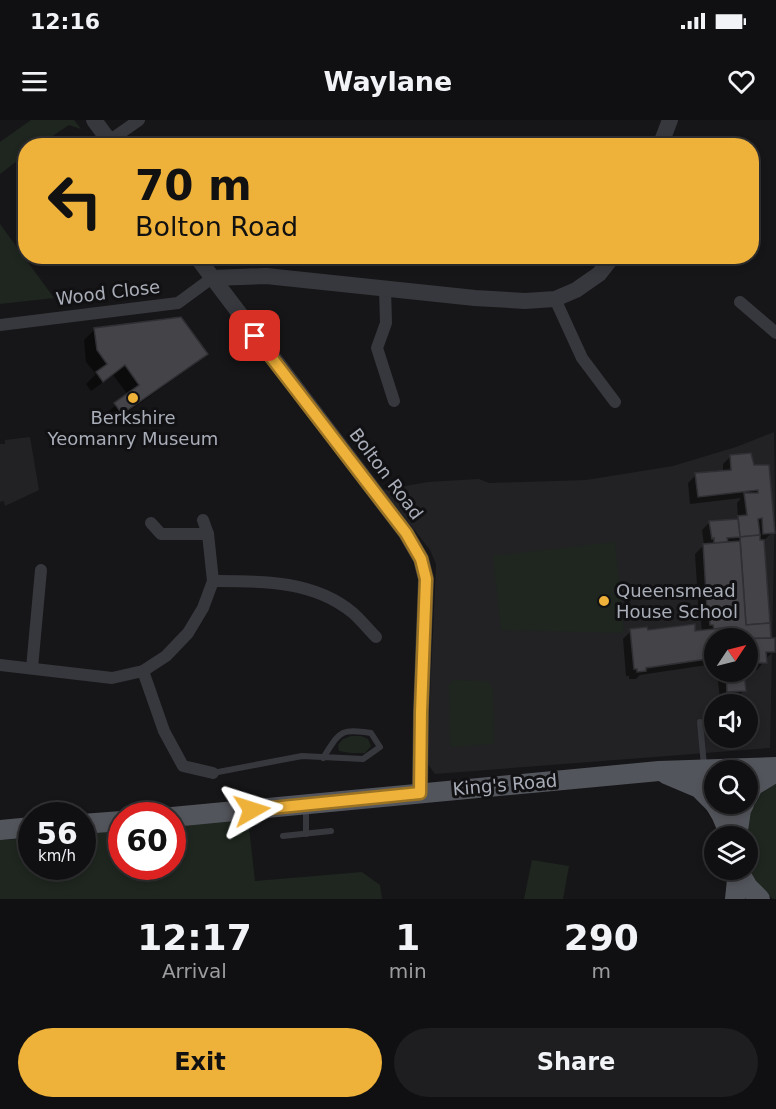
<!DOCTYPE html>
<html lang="en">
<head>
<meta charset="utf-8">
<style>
  :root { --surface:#101012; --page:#1e1e20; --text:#f1f3f6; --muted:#9c9d9f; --line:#303032; --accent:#eeb139 }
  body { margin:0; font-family:"DejaVu Sans",sans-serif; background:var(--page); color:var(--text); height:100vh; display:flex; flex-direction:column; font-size:22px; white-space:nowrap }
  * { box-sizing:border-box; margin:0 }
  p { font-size:20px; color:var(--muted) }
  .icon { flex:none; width:33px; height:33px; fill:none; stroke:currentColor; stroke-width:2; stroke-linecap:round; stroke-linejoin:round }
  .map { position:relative; height:779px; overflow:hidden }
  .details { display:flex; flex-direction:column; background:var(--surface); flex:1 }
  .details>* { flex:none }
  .top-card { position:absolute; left:18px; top:18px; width:741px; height:126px; border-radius:24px; box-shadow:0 3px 9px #0003,0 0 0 2px var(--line); background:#eeb139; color:#111; overflow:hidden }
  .needle { width:39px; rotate:55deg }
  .fabs { position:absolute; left:704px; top:508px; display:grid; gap:12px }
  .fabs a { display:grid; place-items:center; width:54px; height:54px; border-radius:50%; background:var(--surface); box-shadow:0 3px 9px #0003,0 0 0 2px var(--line); font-size:30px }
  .speed { position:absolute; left:18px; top:682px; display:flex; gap:12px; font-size:30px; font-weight:700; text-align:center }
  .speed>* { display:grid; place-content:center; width:78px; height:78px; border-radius:50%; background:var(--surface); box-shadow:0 3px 9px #0003,0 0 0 2px var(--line); line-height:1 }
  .speed small { font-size:15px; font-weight:400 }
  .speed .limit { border:9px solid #d22; background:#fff; color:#111 }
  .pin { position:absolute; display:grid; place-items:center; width:51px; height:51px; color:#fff; margin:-26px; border-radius:12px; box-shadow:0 3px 9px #0006 }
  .me { position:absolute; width:66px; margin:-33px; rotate:84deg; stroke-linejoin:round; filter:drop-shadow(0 0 4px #0008) }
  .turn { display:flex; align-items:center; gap:21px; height:126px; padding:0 18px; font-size:27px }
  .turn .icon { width:78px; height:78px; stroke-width:2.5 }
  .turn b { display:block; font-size:42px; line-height:51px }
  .eta { display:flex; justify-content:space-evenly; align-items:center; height:102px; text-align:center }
  .eta b { font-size:36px; font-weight:600; line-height:42px }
  .cta { display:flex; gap:12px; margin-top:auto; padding:12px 18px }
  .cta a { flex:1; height:69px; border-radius:36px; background:var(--accent); color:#111; font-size:24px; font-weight:600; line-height:69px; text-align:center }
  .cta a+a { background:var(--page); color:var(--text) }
  .status { display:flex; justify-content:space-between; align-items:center; height:42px; padding:0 30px; background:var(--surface); direction:ltr }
  .status svg { height:16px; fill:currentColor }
  header { display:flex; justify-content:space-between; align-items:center; height:78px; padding:0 18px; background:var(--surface); font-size:27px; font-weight:600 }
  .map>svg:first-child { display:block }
</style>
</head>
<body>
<div class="status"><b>12:16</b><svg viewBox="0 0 49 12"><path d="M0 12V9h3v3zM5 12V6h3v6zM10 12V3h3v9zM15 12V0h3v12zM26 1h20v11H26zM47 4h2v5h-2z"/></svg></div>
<header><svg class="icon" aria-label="menu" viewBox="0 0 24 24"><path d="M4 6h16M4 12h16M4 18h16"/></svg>Waylane<svg class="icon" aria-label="heart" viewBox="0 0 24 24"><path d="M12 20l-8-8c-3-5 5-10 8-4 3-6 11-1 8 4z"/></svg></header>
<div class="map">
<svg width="776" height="779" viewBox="0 0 776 779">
  <rect width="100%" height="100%" fill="#161618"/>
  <g fill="#222225" fill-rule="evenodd">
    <path d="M774,312L775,381L770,628L435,654L427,643L436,444L430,430L383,370L428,362L479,359L489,363L586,360L673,346L736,327ZM714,519H747V552H714ZM714,585H747V618H714Z"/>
    <polygon points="30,317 39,370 5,386 4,381 0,382 0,324 5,324 5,320"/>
  </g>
  <g fill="#1e261f">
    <polygon points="31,0 74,0 81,9 69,5 39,25 26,26 25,35 0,54 0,22"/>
    <polygon points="0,104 54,178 0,184"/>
    <polygon points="615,422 624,513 501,510 493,436"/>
    <polygon points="454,560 487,561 493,569 494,624 450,627 449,565"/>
    <polygon points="351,616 361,616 368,619 371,626 365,633 351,633 339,631 338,625 343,619"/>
    <polygon points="776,656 776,779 773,779 755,764 751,753 745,693 751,676"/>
    <polygon points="248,699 255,761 362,752 380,765 382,779 0,779 0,720 31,718 32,747 82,747 83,714 121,711 122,747 172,747 173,706"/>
    <polygon points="532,740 569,746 563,779 524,779"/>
  </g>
  <g fill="#0007">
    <polygon points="95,209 206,233 195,244 111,304 104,295 128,275 113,255 91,271 86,264 96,254 86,242 84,220"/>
    <polygon points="750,334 773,412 763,421 770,520 773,531 757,550 749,550 747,519 714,519 714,544 640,555 636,559 629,559 629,556 626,556 623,519 631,511 702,512 701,502 706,496 699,497 695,434 704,425 702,410 710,402 735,401 738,397 737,383 741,378 690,384 688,363 696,355 723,352 723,344 731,336"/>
    <polygon points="717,552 743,552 744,570 736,579 720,580"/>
  </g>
  <g fill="#434348" stroke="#303034" stroke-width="1.5">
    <polygon points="181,197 208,234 122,294 114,283 139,265 125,245 103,262 96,252 107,244 97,230 94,208"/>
    <polygon points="751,333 754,345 769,345 775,413 763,414 762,398 758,399 760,415 740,417 738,396 747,395 744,373 758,373 758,370 698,377 695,353 731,350 730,335"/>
    <polygon points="738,399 740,417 727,418 728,422 714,423 714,418 712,419 709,401"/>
    <polygon points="760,415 760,420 764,420 770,503 746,505 740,417"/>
    <polygon points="740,421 746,505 770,503 771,518 724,519 723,508 714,509 713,505 710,505 709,493 711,489 707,490 703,424"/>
    <polygon points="695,504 695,511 723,508 724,519 775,518 775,532 766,532 767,543 756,543 756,533 747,535 747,519 714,519 714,538 646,548 646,551 637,552 637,549 634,549 630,509 647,507 648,510"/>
    <polygon points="726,552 744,552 746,571 727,572"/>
  </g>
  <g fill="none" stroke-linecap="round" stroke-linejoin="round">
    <g stroke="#37383d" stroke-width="6">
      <polyline points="700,602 704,646"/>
      <path d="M213,653L302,636L363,639L380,627L371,613C339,608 340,612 323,638"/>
      <polyline points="306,714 306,688"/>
      <polyline points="283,716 331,711"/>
    </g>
    <g stroke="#37383d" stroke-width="12">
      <polyline points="109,21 139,0"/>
      <polyline points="385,169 386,203 377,228 394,281"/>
      <polyline points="555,179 582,238 615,282"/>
      <polyline points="740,182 776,213"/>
      <polyline points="0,205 178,183 212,158"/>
      <polyline points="151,403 161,414 208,414"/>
      <path d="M213,461C261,461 314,460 353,493C361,500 368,509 376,517"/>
      <polyline points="0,545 112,558 143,551 166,536 188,513 203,488 213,461 208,414 203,400"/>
      <polyline points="32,548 41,450"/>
      <polyline points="143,551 164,611 183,646 213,653"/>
    </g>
    <g stroke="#37383d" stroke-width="16">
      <polyline points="94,0 113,26"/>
      <polyline points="660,26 670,0"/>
      <polyline points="196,136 406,413 421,439 426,459 421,592 420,673"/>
      <polyline points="212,158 266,156 475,178 525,181 555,179 576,170 599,154 613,136"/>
    </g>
    <g stroke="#53555c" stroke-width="20">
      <polyline points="666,654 699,668 714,683"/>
      <polyline points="747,678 753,666 776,652"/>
      <polyline points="715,684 721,694 731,717"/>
      <polyline points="172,697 659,651 776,647"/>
      <polyline points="82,704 122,701"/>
      <polyline points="0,710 32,707"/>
      <polyline points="737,717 741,690 744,684"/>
      <polyline points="738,750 748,767 760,779"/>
      <polyline points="735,779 738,750"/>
    </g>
  </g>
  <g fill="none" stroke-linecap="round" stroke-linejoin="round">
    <g stroke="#9b7325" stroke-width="15">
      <polyline id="route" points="252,690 420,673 421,592 426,459 421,439 406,413 255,216"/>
    </g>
    <use href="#route" stroke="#eeb139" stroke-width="10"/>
  </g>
  <g fill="#eeb139" stroke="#111113" stroke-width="2">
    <circle cx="133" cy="278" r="6"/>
    <circle cx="604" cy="481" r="6"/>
  </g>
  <g text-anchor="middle" stroke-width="6" stroke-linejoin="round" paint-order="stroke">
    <g font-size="18" fill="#a9adb8" stroke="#111113">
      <text transform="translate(108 173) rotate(-7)" y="6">Wood Close</text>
      <text transform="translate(386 354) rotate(53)" y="6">Bolton Road</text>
      <text transform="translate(505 665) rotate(-5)" y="6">King's Road</text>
    </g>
    <g font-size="18" fill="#a9adb8" stroke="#111113">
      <text x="133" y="304">Berkshire<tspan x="133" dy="21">Yeomanry Museum</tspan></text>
      <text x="616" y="477" text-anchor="start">Queensmead<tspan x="616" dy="21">House School</tspan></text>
    </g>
  </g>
</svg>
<div class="fabs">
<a><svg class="needle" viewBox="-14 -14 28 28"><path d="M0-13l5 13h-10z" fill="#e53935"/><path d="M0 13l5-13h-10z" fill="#9c9d9f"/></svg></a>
<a><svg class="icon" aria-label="sound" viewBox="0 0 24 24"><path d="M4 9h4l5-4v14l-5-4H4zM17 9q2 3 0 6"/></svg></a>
<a><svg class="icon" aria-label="search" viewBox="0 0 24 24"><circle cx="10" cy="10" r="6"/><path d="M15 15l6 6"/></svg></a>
<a><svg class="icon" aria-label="layers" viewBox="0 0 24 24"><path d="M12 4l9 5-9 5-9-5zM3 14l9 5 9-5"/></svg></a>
</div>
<div class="speed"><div>56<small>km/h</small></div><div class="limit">60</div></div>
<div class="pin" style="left:255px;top:216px;background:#d93025"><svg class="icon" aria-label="arrive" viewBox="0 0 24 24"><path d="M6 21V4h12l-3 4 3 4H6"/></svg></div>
<svg class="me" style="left:252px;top:690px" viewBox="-20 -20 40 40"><path d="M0-17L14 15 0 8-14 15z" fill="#eeb139" stroke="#fff" stroke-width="4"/></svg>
<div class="top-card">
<div class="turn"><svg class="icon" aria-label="left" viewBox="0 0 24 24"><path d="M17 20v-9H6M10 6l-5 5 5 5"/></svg><div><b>70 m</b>Bolton Road</div></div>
</div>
</div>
<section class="details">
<div class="eta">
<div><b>12:17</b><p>Arrival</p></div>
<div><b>1</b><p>min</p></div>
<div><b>290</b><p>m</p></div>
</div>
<div class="cta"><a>Exit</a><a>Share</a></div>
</section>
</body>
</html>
